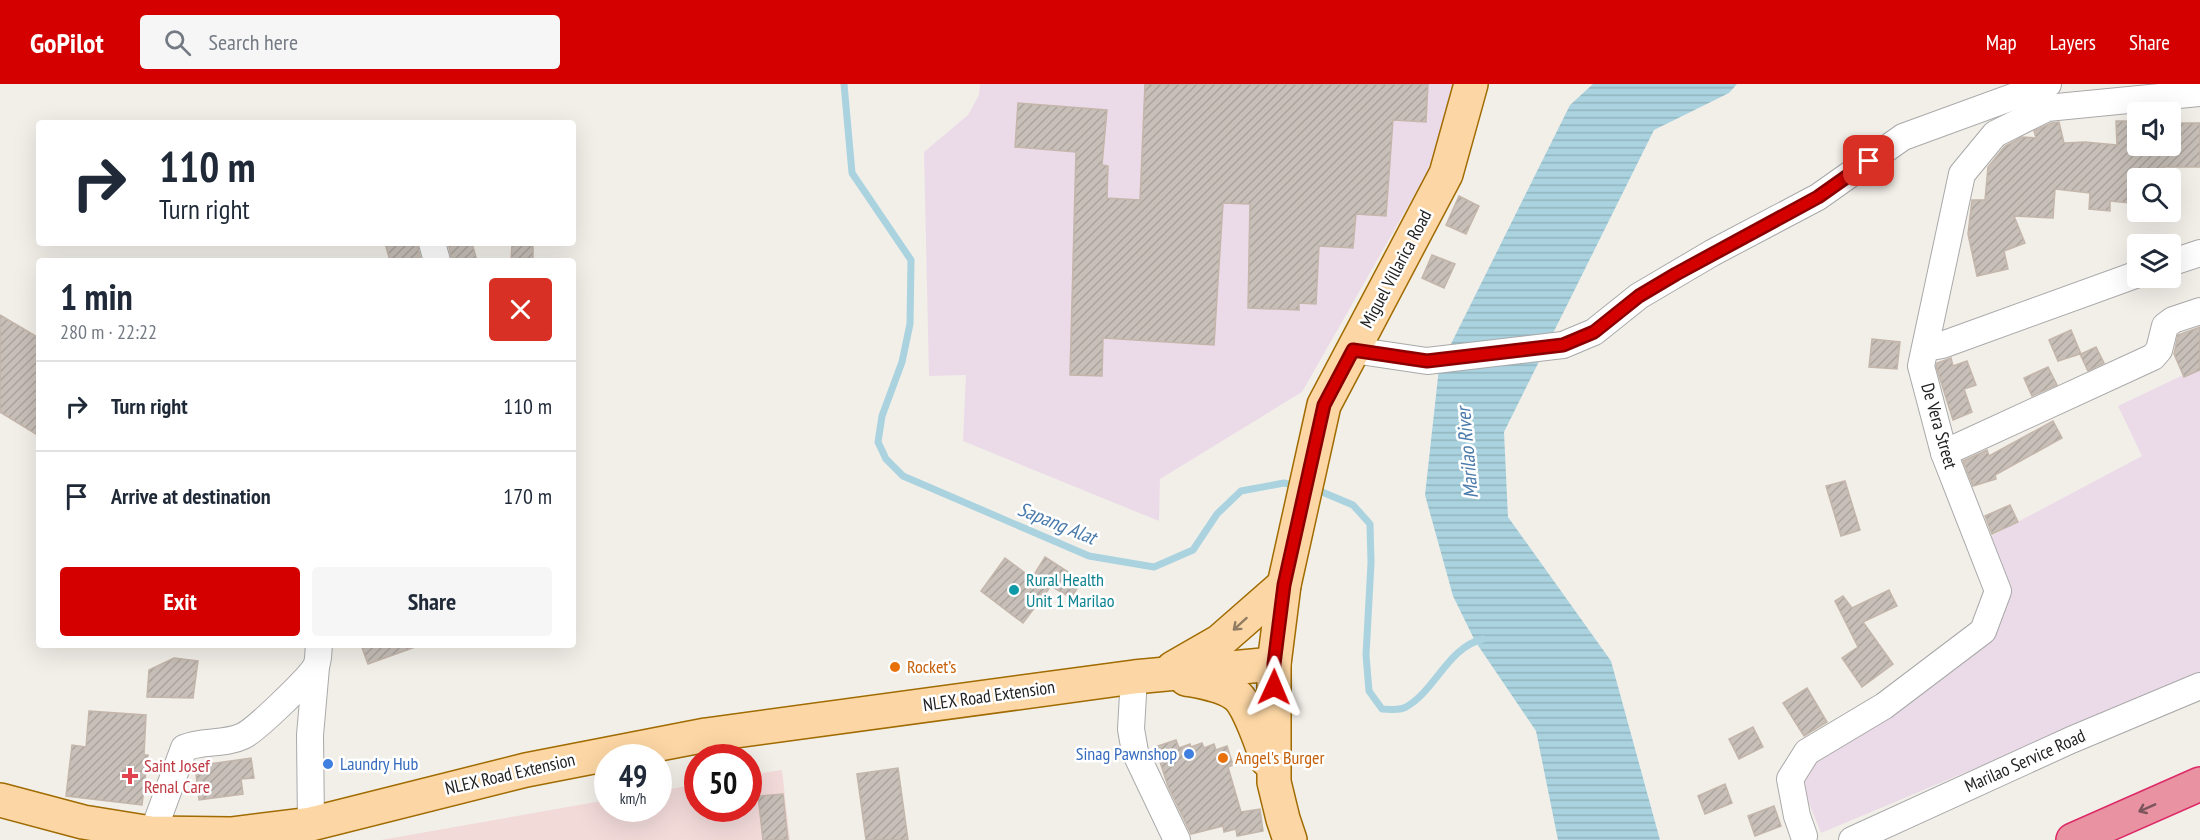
<!DOCTYPE html>
<html lang="en">
<head>
<meta charset="utf-8">
<style>
  :root { --surface:#fff; --page:#f6f6f7; --text:#1f2937; --muted:#747a83; --line:#e0e1e3; --accent:#d40000 }
  body { margin:0; font-family:"PT Sans Narrow",sans-serif; background:var(--page); color:var(--text); height:100vh; display:flex; flex-direction:column; font-size:22px; white-space:nowrap }
  * { box-sizing:border-box; margin:0 }
  p { font-size:20px; color:var(--muted) }
  .icon { flex:none; width:33px; height:33px; fill:none; stroke:currentColor; stroke-width:2; stroke-linecap:round; stroke-linejoin:round }
  .map { position:relative; flex:1; overflow:hidden }
  .details { position:absolute; left:36px; top:174px; width:540px; height:390px; display:flex; flex-direction:column; background:var(--surface); border-radius:6px; box-shadow:0 6px 24px #0002 }
  .details>* { flex:none }
  .top-card { position:absolute; left:36px; top:36px; width:540px; height:126px; border-radius:6px; box-shadow:0 6px 24px #0002; background:#fff; color:var(--text); overflow:hidden }
  .fabs { position:absolute; left:2127px; top:18px; display:grid; gap:12px }
  .fabs a { display:grid; place-items:center; width:54px; height:54px; border-radius:6px; background:var(--surface); box-shadow:0 6px 24px #0002; font-size:30px }
  .speed { position:absolute; left:594px; top:660px; display:flex; gap:12px; font-size:30px; font-weight:700; text-align:center }
  .speed>* { display:grid; place-content:center; width:78px; height:78px; border-radius:50%; background:var(--surface); box-shadow:0 6px 24px #0002; line-height:1 }
  .speed small { font-size:15px; font-weight:400 }
  .speed .limit { border:9px solid #d22; background:#fff; color:#111 }
  .pin { position:absolute; display:grid; place-items:center; width:51px; height:51px; color:#fff; margin:-26px; border-radius:12px; box-shadow:0 3px 9px #0006 }
  .me { position:absolute; width:66px; margin:-33px; rotate:1deg; stroke-linejoin:round; filter:drop-shadow(0 0 4px #0008) }
  .turn { display:flex; align-items:center; gap:21px; height:126px; padding:0 24px; font-size:27px }
  .turn .icon { width:78px; height:78px; stroke-width:2.5 }
  .turn b { display:block; font-size:42px; line-height:51px }
  .round { display:grid; place-items:center; flex:none; width:63px; height:63px; border-radius:6px; background:var(--page) }
  .summary { display:flex; align-items:center; justify-content:space-between; height:102px; padding:0 24px }
  h1 { font-size:36px; font-weight:700; line-height:45px }
  .action { display:flex; gap:12px; margin-top:auto; padding:12px 24px }
  .action a { flex:1; height:69px; border-radius:6px; background:var(--accent); color:#fff; font-size:24px; font-weight:700; line-height:69px; text-align:center }
  .action a+a { background:var(--page); color:var(--text) }
  ul { padding:0; list-style:none }
  li { display:flex; align-items:center; gap:18px; height:90px; padding:0 24px; border-top:2px solid var(--line) }
  li div { flex:1 }
  li b { display:block; font-size:22px }
  li em { font-style:normal }
  header { display:flex; align-items:center; gap:36px; box-sizing:border-box; height:84px; padding:0 30px; background:var(--accent); color:#fff }
  header strong { font-size:28px }
  nav { display:flex; gap:33px; margin-inline-start:auto; font-size:21px }
  .search { width:420px; height:54px; background:var(--page); display:flex; align-items:center; gap:15px; box-sizing:border-box; padding:0 21px; border-radius:6px; color:var(--muted); font-size:22px }
  .map>svg:first-child { display:block }
</style>
</head>
<body>
<header>
<strong>GoPilot</strong>
<div class="search"><svg class="icon" aria-label="search" viewBox="0 0 24 24"><circle cx="10" cy="10" r="6"/><path d="M15 15l6 6"/></svg>Search here</div>
<nav><a>Map</a><a>Layers</a><a>Share</a></nav>
</header>
<div class="map">
<svg width="2200" height="756" viewBox="0 0 2200 756">
  <defs>
    <pattern id="water-rules" width="6" height="5" patternUnits="userSpaceOnUse" patternTransform="scale(1.5)"><rect width="6" height="5" fill="#aad3df"/><path d="M0 2.5h6" fill="none" stroke="#92b5bf"/></pattern>
    <pattern id="building-hatch" width="6" height="6" patternUnits="userSpaceOnUse" patternTransform="scale(1.5)"><rect width="6" height="6" fill="#c7bfb8"/><path d="M-1 1l2-2M0 6l6-6M5 7l2-2" fill="none" stroke="#aba49e"/></pattern>
  </defs>
  <rect width="100%" height="100%" fill="#f2efe9"/>
  <polygon fill="#f2dad9" points="782,686 790,756 381,756 607,716 608,724 658,724 659,707 697,700 698,724 748,724 749,691"/>
  <g fill="#ebdbe8">
    <polygon points="980,0 1465,0 1444,59 1302,308 1160,395 1159,437 963,357 966,291 929,292 924,68 968,31 979,11"/>
    <polygon points="2200,283 2200,590 1821,749 1794,682 1985,552 1999,515 1980,458 2142,372 2118,322"/>
  </g>
  <polygon fill="url(#water-rules)" points="1593,0 1737,0 1729,9 1654,46 1504,348 1508,433 1611,577 1660,756 1558,756 1536,647 1475,557 1453,512 1425,411 1439,284 1570,21"/>
  <g fill="none" stroke-linecap="round" stroke-linejoin="round">
    <g stroke="#aad3df" stroke-width="7">
      <polyline points="844,0 852,89 911,176 910,240 902,278 882,332 878,358 886,375 903,392 1089,472 1154,483 1193,466 1217,430 1241,407 1284,399 1298,402"/>
      <path d="M1315,405L1353,421L1370,440L1371,479L1366,571L1369,607L1382,625C1389,625 1400,627 1406,623C1435,607 1448,563 1483,555"/>
    </g>
  </g>
  <g fill="url(#building-hatch)" stroke="#c4b6ab" stroke-width="1.5">
    <polygon points="1145,0 1428,0 1426,38 1393,36 1386,132 1356,130 1353,164 1319,162 1316,220 1299,219 1299,226 1248,224 1250,120 1223,119 1214,261 1103,254 1102,292 1070,291 1076,68 1015,63 1018,19 1107,26 1102,81 1108,82 1107,114 1140,116"/>
    <polygon points="2116,37 2137,37 2137,62 2180,62 2180,39 2200,39 2200,83 2164,83 2165,94 2132,94 2130,119 2110,117 2110,127 2089,125 2090,109 2055,105 2053,134 2014,132 2025,159 2004,167 2008,185 1977,192 1968,150 1972,116 1985,116 1988,83 2005,62 2022,53 2036,54 2034,47 2051,39 2059,38 2064,59 2085,58 2117,61"/>
    <polygon points="1459,112 1479,122 1466,150 1446,141"/>
    <polygon points="385,159 417,159 421,177 390,177"/>
    <polygon points="448,159 472,159 477,177 452,177"/>
    <polygon points="512,159 533,159 533,177 511,177"/>
    <polygon points="1432,171 1455,180 1444,204 1422,194"/>
    <polygon points="0,231 39,254 39,352 0,328"/>
    <polygon points="2200,243 2200,286 2184,293 2174,270 2178,251"/>
    <polygon points="2071,246 2081,270 2096,263 2104,279 2088,287 2080,270 2058,277 2049,256"/>
    <polygon points="1872,255 1900,258 1897,285 1869,283"/>
    <polygon points="1951,274 1953,282 1967,277 1976,301 1964,305 1972,328 1953,336 1936,282 1937,279"/>
    <polygon points="2048,283 2057,301 2032,312 2024,294"/>
    <polygon points="2053,337 2062,354 1995,391 1996,395 1973,402 1963,377 1987,366 1989,372"/>
    <polygon points="1845,397 1860,446 1841,452 1826,402"/>
    <polygon points="2010,421 2018,438 1992,450 1985,432"/>
    <polygon points="1045,473 1082,497 1071,514 1051,502 1023,539 981,507 1005,474 1032,494"/>
    <polygon points="1889,506 1897,522 1863,538 1893,580 1862,603 1842,574 1858,563 1835,517 1843,512 1852,524"/>
    <polygon points="361,561 414,561 415,563 368,580"/>
    <polygon points="174,574 198,577 193,614 147,613 149,586"/>
    <polygon points="1807,604 1827,638 1804,652 1783,619"/>
    <polygon points="89,627 146,631 144,671 148,671 142,721 66,712 72,661 86,663"/>
    <polygon points="1753,643 1763,663 1739,675 1729,655"/>
    <polygon points="1176,656 1179,664 1190,660 1191,663 1202,659 1204,664 1214,660 1216,666 1227,662 1233,681 1228,683 1241,728 1260,725 1263,747 1237,752 1236,745 1224,748 1223,742 1191,750 1168,702 1155,663"/>
    <polygon points="251,674 254,694 241,695 243,710 199,716 195,682"/>
    <polygon points="898,684 908,756 866,756 857,690"/>
    <polygon points="1725,700 1732,719 1705,730 1698,712"/>
    <polygon points="783,710 788,756 763,756 758,712"/>
    <polygon points="1774,722 1781,742 1755,752 1748,732"/>
  </g>
  <g fill="none" stroke-linecap="round" stroke-linejoin="round">
    <g stroke="#a9a9a9" stroke-width="28">
      <g id="minor">
        <polyline points="432,159 437,177"/>
        <polyline points="2170,179 2200,169"/>
        <polyline points="1926,264 1942,261 2138,190"/>
        <polyline points="1353,266 1427,277 1563,261 1594,248 1639,212 1712,169 1818,113 1903,53 2048,0"/>
        <polyline points="1944,369 2153,273 2159,266 2165,242 2173,236 2200,227"/>
        <polyline points="1134,593 1131,645 1135,668 1177,756"/>
        <polyline points="311,740 310,651 316,583"/>
        <polyline points="1804,752 1797,732 1790,695 1807,668 1884,622 1983,547 1998,507 1944,369 1921,282 1962,90 1995,50 2047,24 2200,9"/>
        <path d="M150,756L184,664C203,656 224,661 243,652C256,646 307,596 315,584C319,578 318,568 319,561"/>
        <polyline points="1852,756 2071,656 2200,602"/>
      </g>
    </g>
    <g stroke="#a06b00" stroke-width="36">
      <g id="major">
        <polyline points="1173,584 1220,557 1284,501"/>
        <path d="M1186,595C1202,598 1223,601 1236,611C1248,620 1262,661 1267,676"/>
        <polyline points="0,716 83,738 151,749 231,750 311,740 526,686 706,651 1134,593 1274,580"/>
        <polyline points="1290,756 1283,735 1274,698 1274,580 1284,501 1324,321 1446,90 1471,0"/>
      </g>
    </g>
    <g stroke="#dc2a67" stroke-width="36">
      <polyline id="highway" points="2073,756 2200,700"/>
    </g>
    <use href="#minor" stroke="#fff" stroke-width="26"/>
    <use href="#major" stroke="#fcd6a4" stroke-width="33"/>
    <use href="#highway" stroke="#e892a2" stroke-width="33"/>
  </g>
  <defs><path id="oneway-shaft" d="M-6 0H5M1.5-3L5.5 0L1.5 3" fill="none" stroke-width="1.6" stroke-linecap="round" stroke-linejoin="round" transform="scale(1.5)"/></defs>
  <use stroke="#8f7c63" href="#oneway-shaft" transform="translate(1240 540) rotate(138)"/>
  <use stroke="#7b545c" href="#oneway-shaft" transform="translate(2147 724) rotate(156)"/>
  <g fill="none" stroke-linecap="round" stroke-linejoin="round">
    <g stroke="#8a0000" stroke-width="15">
      <polyline id="route" points="1274,603 1274,580 1284,501 1324,321 1353,266 1427,277 1563,261 1594,248 1639,212 1676,190 1818,113 1869,77"/>
    </g>
    <use href="#route" stroke="#d40000" stroke-width="10"/>
  </g>
  <circle fill="#0f9aa8" stroke="#fff" stroke-width="2" cx="1014" cy="506" r="6"/>
  <g fill="#e8710a" stroke="#fff" stroke-width="2">
    <circle cx="895" cy="583" r="6"/>
    <circle cx="1223" cy="674" r="6"/>
  </g>
  <g fill="#3f7fe0" stroke="#fff" stroke-width="2">
    <circle cx="1189" cy="670" r="6"/>
    <circle cx="328" cy="680" r="6"/>
  </g>
  <path fill="#e0444e" stroke="#fff" stroke-width="2" d="M127 683h6v6h6v6h-6v6h-6v-6h-6v-6h6z"/>
  <g text-anchor="middle" stroke-width="5" stroke-linejoin="round" paint-order="stroke">
    <g font-size="18" fill="#222" stroke="#fff">
      <text transform="translate(1396 185) rotate(-62)" y="6">Miguel Villarica Road</text>
      <text transform="translate(1939 342) rotate(74)" y="6">De Vera Street</text>
      <text transform="translate(989 612) rotate(-8)" y="6">NLEX Road Extension</text>
      <text transform="translate(2025 677) rotate(-24)" y="6">Marilao Service Road</text>
      <text transform="translate(510 690) rotate(-13)" y="6">NLEX Road Extension</text>
    </g>
    <g font-size="18" fill="#0d838f" stroke="#fff" text-anchor="start">
      <text x="1026" y="502">Rural Health<tspan x="1026" dy="21">Unit 1 Marilao</tspan></text>
    </g>
    <g font-size="18" fill="#c56008" stroke="#fff" text-anchor="start">
      <text x="907" y="589">Rocket’s</text>
      <text x="1235" y="680">Angel's Burger</text>
    </g>
    <g font-size="18" fill="#366cbe" stroke="#fff" text-anchor="end">
      <text x="1177" y="676">Sinag Pawnshop</text>
      <text x="340" y="686" text-anchor="start">Laundry Hub</text>
    </g>
    <g font-size="18" fill="#be3a42" stroke="#fff" text-anchor="start">
      <text x="144" y="688">Saint Josef<tspan x="144" dy="21">Renal Care</tspan></text>
    </g>
    <g font-size="20" font-style="italic" fill="#4a7aab" stroke="#fff">
      <text transform="translate(1467 369) rotate(-95)" y="7">Marilao River</text>
      <text transform="translate(1057 439) rotate(22)" y="7">Sapang Alat</text>
    </g>
  </g>
</svg>
<div class="fabs">
<a><svg class="icon" aria-label="sound" viewBox="0 0 24 24"><path d="M4 9h4l5-4v14l-5-4H4zM17 9q2 3 0 6"/></svg></a>
<a><svg class="icon" aria-label="search" viewBox="0 0 24 24"><circle cx="10" cy="10" r="6"/><path d="M15 15l6 6"/></svg></a>
<a><svg class="icon" aria-label="layers" viewBox="0 0 24 24"><path d="M12 4l9 5-9 5-9-5zM3 14l9 5 9-5"/></svg></a>
</div>
<div class="speed"><div>49<small>km/h</small></div><div class="limit">50</div></div>
<div class="pin" style="left:1869px;top:77px;background:#d93025"><svg class="icon" aria-label="arrive" viewBox="0 0 24 24"><path d="M6 21V4h12l-3 4 3 4H6"/></svg></div>
<svg class="me" style="left:1274px;top:603px" viewBox="-20 -20 40 40"><path d="M0-17L14 15 0 8-14 15z" fill="#d40000" stroke="#fff" stroke-width="4"/></svg>
<div class="top-card">
<div class="turn"><svg class="icon" aria-label="right" viewBox="0 0 24 24"><path d="M7 20v-9h11M14 6l5 5-5 5"/></svg><div><b>110 m</b>Turn right</div></div>
</div>
<section class="details">
<div class="summary"><div><h1>1 min</h1><p>280 m · 22:22</p></div><a class="round" style="background:#d93025;color:#fff"><svg class="icon" aria-label="close" viewBox="0 0 24 24"><path d="M6 6l12 12M18 6L6 18"/></svg></a></div>
<ul>
<li><svg class="icon" aria-label="right" viewBox="0 0 24 24"><path d="M7 20v-9h11M14 6l5 5-5 5"/></svg><div><b>Turn right</b></div><em>110 m</em></li>
<li><svg class="icon" aria-label="arrive" viewBox="0 0 24 24"><path d="M6 21V4h12l-3 4 3 4H6"/></svg><div><b>Arrive at destination</b></div><em>170 m</em></li>
</ul>
<div class="action"><a>Exit</a><a>Share</a></div>
</section>
</div>
</body>
</html>
